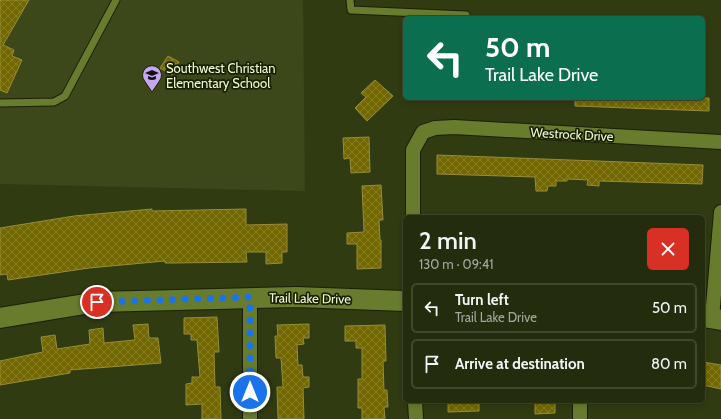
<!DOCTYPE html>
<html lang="en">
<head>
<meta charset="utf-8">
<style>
  :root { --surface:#242c0e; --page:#30381c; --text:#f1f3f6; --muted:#a3a79e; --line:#41482e }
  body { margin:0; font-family:Cabin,sans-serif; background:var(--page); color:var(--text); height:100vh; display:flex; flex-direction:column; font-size:15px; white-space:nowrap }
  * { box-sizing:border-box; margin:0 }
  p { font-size:13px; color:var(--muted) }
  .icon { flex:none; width:22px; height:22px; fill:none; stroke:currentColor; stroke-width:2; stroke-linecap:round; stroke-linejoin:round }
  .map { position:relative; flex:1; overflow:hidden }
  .side { position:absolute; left:403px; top:215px; width:302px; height:188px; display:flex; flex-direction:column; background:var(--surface); border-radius:6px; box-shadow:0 2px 6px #0003,0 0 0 1px var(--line) }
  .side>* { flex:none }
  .guide { position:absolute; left:403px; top:16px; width:302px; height:84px; border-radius:6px; box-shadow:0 2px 6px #0003,0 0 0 1px var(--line); background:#0b6e4f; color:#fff; overflow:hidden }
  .pin { position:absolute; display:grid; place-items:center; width:34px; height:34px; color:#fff; margin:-17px; border:2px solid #fff; border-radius:50%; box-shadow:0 1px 4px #0007 }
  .me { position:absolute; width:44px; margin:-22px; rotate:0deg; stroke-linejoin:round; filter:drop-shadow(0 0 3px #0008) }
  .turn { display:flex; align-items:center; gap:14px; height:84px; padding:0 16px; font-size:18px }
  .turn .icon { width:52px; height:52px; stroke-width:2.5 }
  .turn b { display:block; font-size:28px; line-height:34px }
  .round { display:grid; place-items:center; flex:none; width:42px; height:42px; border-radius:6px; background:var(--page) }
  .head { display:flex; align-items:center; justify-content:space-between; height:68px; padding:0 16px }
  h1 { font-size:24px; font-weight:600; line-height:30px }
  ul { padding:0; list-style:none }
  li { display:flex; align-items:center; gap:12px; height:50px; margin:0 8px 6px; padding:0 8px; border:2px solid var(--line); border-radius:6px }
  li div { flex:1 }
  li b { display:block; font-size:15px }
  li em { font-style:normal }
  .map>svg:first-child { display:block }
</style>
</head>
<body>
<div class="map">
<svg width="721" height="419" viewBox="0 0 721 419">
  <defs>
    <pattern id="building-cross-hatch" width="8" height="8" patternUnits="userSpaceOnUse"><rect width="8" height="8" fill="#726700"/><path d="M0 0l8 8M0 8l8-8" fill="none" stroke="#867e24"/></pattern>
  </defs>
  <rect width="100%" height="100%" fill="#303b12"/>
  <polygon fill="#3c471a" points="0,0 303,0 305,191 0,184"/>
  <g fill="url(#building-cross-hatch)" stroke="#978d38">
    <polygon points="0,0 29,0 3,45 14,50 12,56 22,60 7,93 0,90"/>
    <polygon points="168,56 179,62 172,75 160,68"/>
    <polygon points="375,80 393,96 367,121 355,108 366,97 361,93"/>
    <polygon points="575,98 709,98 709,111 575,106"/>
    <polygon points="369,137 370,172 351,173 350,158 344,159 343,138"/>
    <polygon points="437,155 703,165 702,184 599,181 599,186 587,185 588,180 567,179 567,181 556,181 556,186 548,186 547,191 536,191 535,177 437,174"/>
    <polygon points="381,185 383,220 379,220 380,240 381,240 381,268 357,269 357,244 347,244 347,233 364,232 362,186"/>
    <polygon points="152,209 152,211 246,209 246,225 287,224 287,252 282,252 282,263 266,264 266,252 246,252 247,262 173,263 165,263 165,261 89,268 8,280 7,274 0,275 0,228 74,216"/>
    <polygon points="217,317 219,352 214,352 215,387 220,387 221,419 202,419 202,404 186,405 186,384 192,383 192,377 200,377 197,340 191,340 191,334 184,334 184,318"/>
    <polygon points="148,324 149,338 158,338 161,363 70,370 70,373 0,385 0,361 43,352 41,337 55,335 57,349 90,344 89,330 103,328 104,343 135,340 133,325"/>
    <polygon points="309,324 309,338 303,338 304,344 297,345 298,365 302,365 303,377 309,377 309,387 303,388 304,419 278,419 277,387 283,387 281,358 276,358 275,336 278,336 277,325"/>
    <polygon points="385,325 386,361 383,361 384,390 387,390 388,407 384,407 385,419 362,419 362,408 358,408 358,379 362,379 362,348 356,348 356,341 345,341 345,326"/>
    <polygon points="703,362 721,365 721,389 703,385"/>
    <polygon points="448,401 479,401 479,411 448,412"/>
    <polygon points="535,401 555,401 555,413 535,414"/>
  </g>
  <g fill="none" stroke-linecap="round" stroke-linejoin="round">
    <g stroke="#1a2008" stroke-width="9">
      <g id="lane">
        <polyline points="350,0 351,10 466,15"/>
        <polyline points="0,103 54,102 65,96 116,0"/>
      </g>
    </g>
    <g stroke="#1a2008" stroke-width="16">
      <g id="street">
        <polyline points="413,217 413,150 423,132 435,128 454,127 721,142"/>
        <polyline points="712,318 721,212"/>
        <polyline points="415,401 416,419"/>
        <polyline points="580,401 580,419"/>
        <polyline points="250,419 250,297"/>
      </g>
    </g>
    <g stroke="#1a2008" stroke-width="22">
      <g id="secondary">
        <polyline points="703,317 721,320"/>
        <polyline points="0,318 97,302 296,297 405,301"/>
      </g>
    </g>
    <use href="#lane" stroke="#687c2e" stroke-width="7"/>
    <use href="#street" stroke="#687c2e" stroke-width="14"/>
    <use href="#secondary" stroke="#687c2e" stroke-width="20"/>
  </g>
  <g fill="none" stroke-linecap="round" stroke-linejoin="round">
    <polyline stroke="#1a73e8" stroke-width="7" stroke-dasharray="0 12.6" points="97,302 250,297 250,392"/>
  </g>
  <defs>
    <g id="school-pin" transform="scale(1)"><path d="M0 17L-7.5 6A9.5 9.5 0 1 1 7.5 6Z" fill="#c4a7f1" stroke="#192102"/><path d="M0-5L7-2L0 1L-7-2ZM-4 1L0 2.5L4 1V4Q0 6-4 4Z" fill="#111"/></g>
  </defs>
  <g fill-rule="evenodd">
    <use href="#school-pin" x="152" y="75"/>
  </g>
  <g text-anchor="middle" stroke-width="3.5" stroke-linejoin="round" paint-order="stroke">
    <g font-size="13" fill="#eefad3" stroke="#192102" text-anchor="start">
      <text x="166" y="73">Southwest Christian<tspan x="166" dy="15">Elementary School</tspan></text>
    </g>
    <g font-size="13" fill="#eefad3" stroke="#192102">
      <text transform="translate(572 134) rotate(3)" y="5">Westrock Drive</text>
      <text transform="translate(310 298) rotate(1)" y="5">Trail Lake Drive</text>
    </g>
  </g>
</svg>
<div class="pin" style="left:97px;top:302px;background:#d93025"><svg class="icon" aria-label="arrive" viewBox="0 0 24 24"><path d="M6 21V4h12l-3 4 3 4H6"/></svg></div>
<svg class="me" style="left:250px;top:392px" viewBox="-20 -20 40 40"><circle r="17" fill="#1a73e8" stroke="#fff" stroke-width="3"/><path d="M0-11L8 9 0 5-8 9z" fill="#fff"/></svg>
<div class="guide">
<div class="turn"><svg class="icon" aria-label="left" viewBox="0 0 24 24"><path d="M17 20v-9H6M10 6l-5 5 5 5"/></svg><div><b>50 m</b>Trail Lake Drive</div></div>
</div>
<section class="side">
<div class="head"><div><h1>2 min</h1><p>130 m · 09:41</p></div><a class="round" style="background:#d93025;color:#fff"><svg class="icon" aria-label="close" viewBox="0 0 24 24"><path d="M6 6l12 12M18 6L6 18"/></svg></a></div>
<ul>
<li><svg class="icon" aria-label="left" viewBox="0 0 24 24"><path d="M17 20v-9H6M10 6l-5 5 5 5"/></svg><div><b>Turn left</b><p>Trail Lake Drive</p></div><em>50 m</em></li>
<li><svg class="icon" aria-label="arrive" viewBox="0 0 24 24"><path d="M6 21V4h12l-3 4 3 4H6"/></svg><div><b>Arrive at destination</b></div><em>80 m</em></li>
</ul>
</section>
</div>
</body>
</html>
